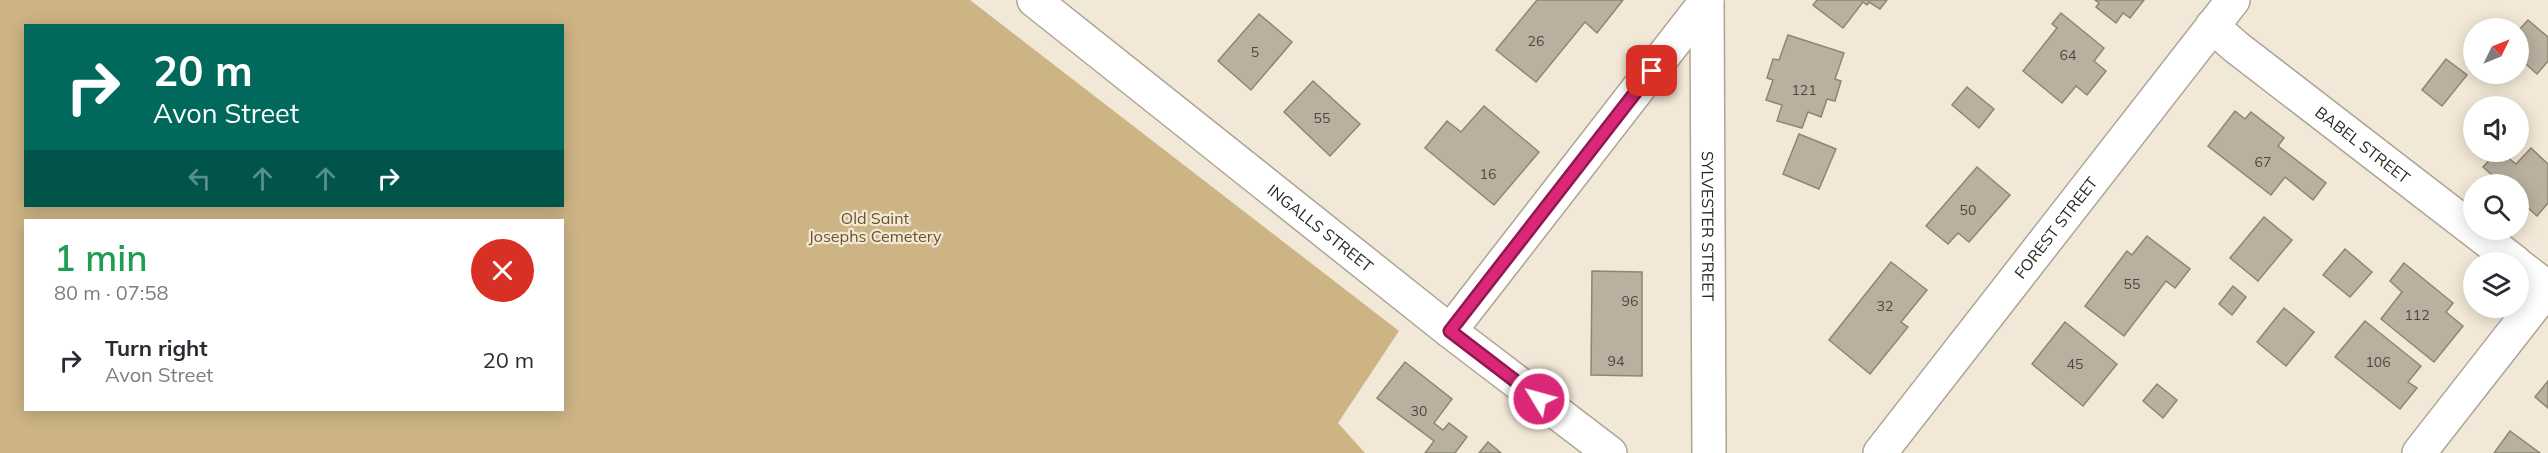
<!DOCTYPE html>
<html lang="en">
<head>
<meta charset="utf-8">
<style>
  :root { --surface:#fff; --page:#f7f7f7; --text:#2b2b33; --muted:#7c7c81 }
  body { margin:0; font-family:Mulish,sans-serif; background:var(--page); color:var(--text); height:100vh; display:flex; flex-direction:column; font-size:22px; white-space:nowrap }
  * { box-sizing:border-box; margin:0 }
  p { font-size:20px; color:var(--muted) }
  .icon { flex:none; width:33px; height:33px; fill:none; stroke:currentColor; stroke-width:2; stroke-linecap:round; stroke-linejoin:round }
  .map { position:relative; flex:1; overflow:hidden }
  .details { position:absolute; left:24px; top:219px; width:540px; height:192px; display:flex; flex-direction:column; background:var(--surface); border-radius:0px; box-shadow:0 3px 15px #0003 }
  .details>* { flex:none }
  .guide { position:absolute; left:24px; top:24px; width:540px; height:183px; border-radius:0px; box-shadow:0 3px 15px #0003; background:#00695c; color:#fff; overflow:hidden }
  .needle { width:39px; rotate:47deg }
  .tools { position:absolute; left:2463px; top:18px; display:grid; gap:12px }
  .tools a { display:grid; place-items:center; width:66px; height:66px; border-radius:50%; background:var(--surface); box-shadow:0 3px 15px #0003; font-size:30px }
  .pin { position:absolute; display:grid; place-items:center; width:51px; height:51px; color:#fff; margin:-26px; border-radius:12px; box-shadow:0 3px 9px #0006 }
  .me { position:absolute; width:66px; margin:-33px; rotate:307deg; stroke-linejoin:round; filter:drop-shadow(0 0 4px #0008) }
  .turn { display:flex; align-items:center; gap:21px; height:126px; padding:0 30px; font-size:27px }
  .turn .icon { width:78px; height:78px; stroke-width:2.5 }
  .turn b { display:block; font-size:42px; line-height:51px }
  .lanes { display:flex; align-items:center; height:57px; padding:0 30px; background:#0003; justify-content:center; gap:30px; direction:ltr }
  .lanes .off { opacity:.35 }
  .round { display:grid; place-items:center; flex:none; width:63px; height:63px; border-radius:32px; background:var(--page) }
  .head { display:flex; align-items:center; justify-content:space-between; height:102px; padding:0 30px }
  h1 { font-size:36px; font-weight:600; line-height:45px; color:#1e9e55 }
  ul { padding:0; list-style:none }
  li { display:flex; align-items:center; gap:18px; height:78px; padding:0 30px }
  li div { flex:1 }
  li b { display:block; font-size:22px }
  li em { font-style:normal }
  .map>svg:first-child { display:block }
</style>
</head>
<body>
<div class="map">
<svg width="2548" height="453" viewBox="0 0 2548 453">
  <rect width="100%" height="100%" fill="#f2e8d7"/>
  <path fill="#cdb485" fill-rule="evenodd" d="M0,0H970L1399,331L1338,423L1365,453H0ZM26,26H562V206H26ZM26,220H562V410H26Z"/>
  <g fill="#b9b09f" stroke="#8d8575" stroke-width="1.5">
    <polygon points="1537,0 1623,0 1597,33 1585,22 1536,82 1496,50"/>
    <polygon points="1817,0 1887,0 1880,9 1869,2 1867,5 1863,2 1843,28 1813,5"/>
    <polygon points="2095,0 2144,0 2130,18 2123,13 2116,23 2096,7 2099,3"/>
    <polygon points="2061,13 2104,48 2094,61 2106,71 2087,95 2076,86 2062,103 2023,71 2057,28 2052,24"/>
    <polygon points="1259,14 1292,42 1251,90 1218,61"/>
    <polygon points="2528,20 2548,37 2548,61 2537,74 2518,57 2518,31"/>
    <polygon points="1788,35 1844,53 1835,79 1841,81 1835,101 1827,99 1821,117 1808,112 1802,128 1777,121 1782,105 1766,100 1773,80 1767,78 1773,59 1779,60"/>
    <polygon points="2446,59 2467,75 2442,106 2422,90"/>
    <polygon points="1313,81 1360,124 1330,156 1284,112"/>
    <polygon points="1967,87 1994,109 1979,128 1952,105"/>
    <polygon points="1484,106 1539,152 1494,205 1425,148 1447,121 1461,132"/>
    <polygon points="2235,111 2245,119 2251,112 2284,138 2278,146 2326,183 2313,200 2285,177 2271,195 2208,146"/>
    <polygon points="1799,134 1836,149 1819,189 1783,174"/>
    <polygon points="2531,148 2548,164 2548,203 2537,216 2518,199 2518,184 2502,184 2483,167 2497,152 2501,152 2516,164"/>
    <polygon points="1977,167 2010,195 1969,242 1958,233 1948,244 1926,226"/>
    <polygon points="2264,217 2292,240 2258,281 2230,258"/>
    <polygon points="2147,236 2190,269 2175,288 2166,281 2124,336 2085,306 2127,251 2132,255"/>
    <polygon points="2345,249 2372,272 2350,297 2323,275"/>
    <polygon points="1891,262 1927,290 1901,322 1908,327 1870,374 1829,340"/>
    <polygon points="2404,263 2453,303 2446,312 2463,326 2434,362 2381,319 2402,292 2390,281"/>
    <polygon points="1592,271 1642,272 1642,376 1591,375"/>
    <polygon points="2233,286 2246,297 2232,315 2219,304"/>
    <polygon points="2284,308 2314,332 2286,366 2257,342"/>
    <polygon points="2365,321 2421,366 2408,382 2417,388 2400,409 2335,357"/>
    <polygon points="2065,322 2117,364 2083,406 2032,364"/>
    <polygon points="1405,362 1452,399 1434,423 1443,430 1449,423 1467,437 1455,453 1425,453 1434,441 1377,398"/>
    <polygon points="2548,381 2548,408 2535,397"/>
    <polygon points="2157,384 2177,400 2163,418 2143,401"/>
    <polygon points="2510,431 2540,453 2494,453"/>
    <polygon points="1488,442 1501,453 1479,453"/>
  </g>
  <g fill="none" stroke-linecap="round" stroke-linejoin="round">
    <g stroke="#ada494" stroke-width="36">
      <g id="minor">
        <path id="s1" d="M1034,0L1450,331L1610,453"/>
        <path id="s2" d="M1707,0L1709,453"/>
        <path id="s3" d="M2212,26L2236,47L2515,262"/>
        <polyline points="1450,331 1707,0"/>
        <path id="s4" d="M1880,453L2233,0"/>
        <polyline points="2419,453 2548,288 2518,265"/>
      </g>
    </g>
    <use href="#minor" stroke="#fff" stroke-width="33"/>
  </g>
  <g fill="none" stroke-linecap="round" stroke-linejoin="round">
    <g stroke="#8e194d" stroke-width="15">
      <polyline id="route" points="1539,399 1450,331 1652,71"/>
    </g>
    <use href="#route" stroke="#db2777" stroke-width="10"/>
  </g>
  <g text-anchor="middle" stroke-width="4.5" stroke-linejoin="round" paint-order="stroke">
    <g font-size="14" fill="#4e4940">
      <text x="1536" y="46">26</text>
      <text x="1255" y="57">5</text>
      <text x="2068" y="60">64</text>
      <text x="1804" y="95">121</text>
      <text x="1322" y="123">55</text>
      <text x="2263" y="167">67</text>
      <text x="1488" y="179">16</text>
      <text x="1968" y="215">50</text>
      <text x="2132" y="289">55</text>
      <text x="1630" y="306">96</text>
      <text x="1885" y="311">32</text>
      <text x="2417" y="320">112</text>
      <text x="1616" y="366">94</text>
      <text x="2378" y="367">106</text>
      <text x="2075" y="369">45</text>
      <text x="1419" y="416">30</text>
    </g>
    <g font-size="16" fill="#2b2721" stroke="#f2e8d7">
      <text dy="6" stroke="none"><textPath href="#s3" startOffset="192">BABEL STREET</textPath></text>
      <text dy="6" stroke="none"><textPath href="#s2" startOffset="226">SYLVESTER STREET</textPath></text>
      <text dy="6" stroke="none"><textPath href="#s4" startOffset="286">FOREST STREET</textPath></text>
      <text dy="6" stroke="none"><textPath href="#s1" startOffset="366">INGALLS STREET</textPath></text>
    </g>
    <g font-size="16" fill="#6b5423" stroke="#f2e8d7">
      <text x="875" y="224">Old Saint<tspan x="875" dy="18">Josephs Cemetery</tspan></text>
    </g>
  </g>
</svg>
<div class="tools">
<a><svg class="needle" viewBox="-14 -14 28 28"><path d="M0-13l5 13h-10z" fill="#e53935"/><path d="M0 13l5-13h-10z" fill="#7c7c81"/></svg></a>
<a><svg class="icon" aria-label="sound" viewBox="0 0 24 24"><path d="M4 9h4l5-4v14l-5-4H4zM17 9q2 3 0 6"/></svg></a>
<a><svg class="icon" aria-label="search" viewBox="0 0 24 24"><circle cx="10" cy="10" r="6"/><path d="M15 15l6 6"/></svg></a>
<a><svg class="icon" aria-label="layers" viewBox="0 0 24 24"><path d="M12 4l9 5-9 5-9-5zM3 14l9 5 9-5"/></svg></a>
</div>
<div class="pin" style="left:1652px;top:71px;background:#d93025"><svg class="icon" aria-label="arrive" viewBox="0 0 24 24"><path d="M6 21V4h12l-3 4 3 4H6"/></svg></div>
<svg class="me" style="left:1539px;top:399px" viewBox="-20 -20 40 40"><circle r="17" fill="#db2777" stroke="#fff" stroke-width="3"/><path d="M0-11L8 9 0 5-8 9z" fill="#fff"/></svg>
<div class="guide">
<div class="turn"><svg class="icon" aria-label="right" viewBox="0 0 24 24"><path d="M7 20v-9h11M14 6l5 5-5 5"/></svg><div><b>20 m</b>Avon Street</div></div>
<div class="lanes"><svg class="icon off" aria-label="left" viewBox="0 0 24 24"><path d="M17 20v-9H6M10 6l-5 5 5 5"/></svg><svg class="icon off" aria-label="ahead" viewBox="0 0 24 24"><path d="M12 20V5M6 11l6-6 6 6"/></svg><svg class="icon off" aria-label="ahead" viewBox="0 0 24 24"><path d="M12 20V5M6 11l6-6 6 6"/></svg><svg class="icon" aria-label="right" viewBox="0 0 24 24"><path d="M7 20v-9h11M14 6l5 5-5 5"/></svg></div>
</div>
<section class="details">
<div class="head"><div><h1>1 min</h1><p>80 m · 07:58</p></div><a class="round" style="background:#d93025;color:#fff"><svg class="icon" aria-label="close" viewBox="0 0 24 24"><path d="M6 6l12 12M18 6L6 18"/></svg></a></div>
<ul>
<li><svg class="icon" aria-label="right" viewBox="0 0 24 24"><path d="M7 20v-9h11M14 6l5 5-5 5"/></svg><div><b>Turn right</b><p>Avon Street</p></div><em>20 m</em></li>
</ul>
</section>
</div>
</body>
</html>
